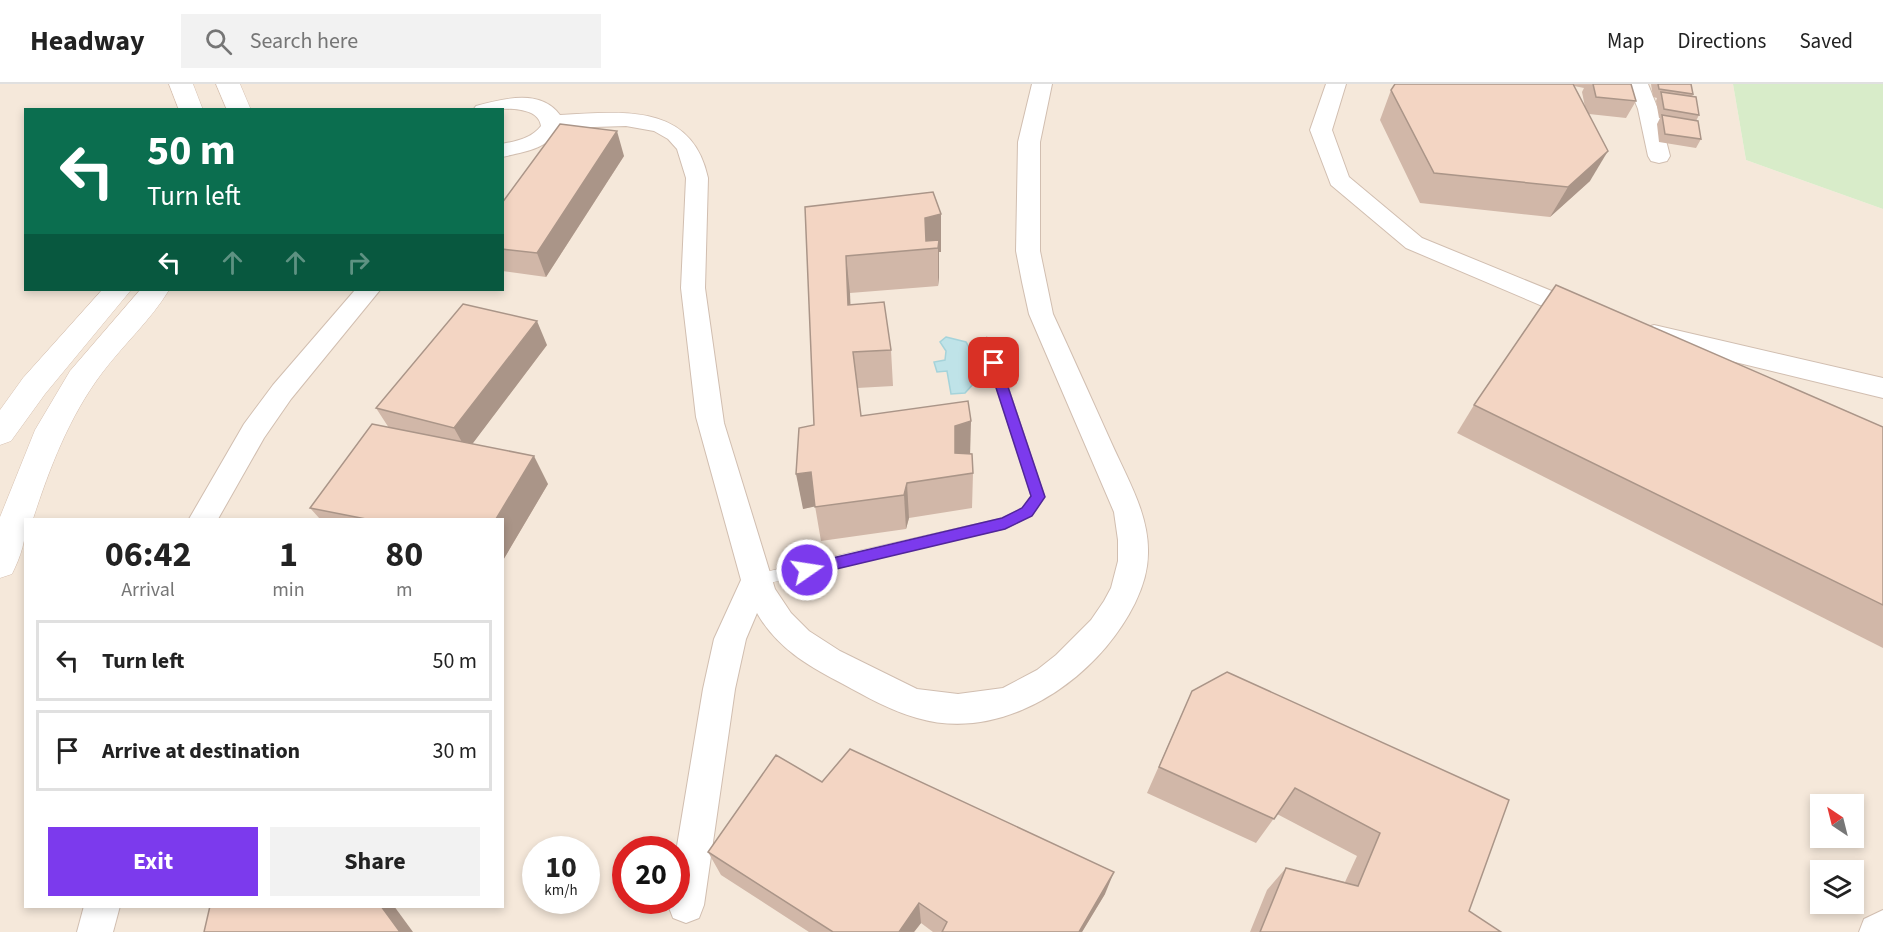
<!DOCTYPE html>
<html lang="en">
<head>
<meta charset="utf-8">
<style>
  :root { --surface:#fff; --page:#f2f2f2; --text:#222; --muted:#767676; --line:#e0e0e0; --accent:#7c3aed }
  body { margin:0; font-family:"Source Sans 3",sans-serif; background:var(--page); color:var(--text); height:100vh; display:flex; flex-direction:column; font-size:22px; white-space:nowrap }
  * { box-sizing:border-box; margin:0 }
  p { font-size:20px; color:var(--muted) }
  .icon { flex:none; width:33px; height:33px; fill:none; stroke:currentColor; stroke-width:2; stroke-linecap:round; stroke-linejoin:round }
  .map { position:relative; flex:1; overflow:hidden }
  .drawer { position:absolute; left:24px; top:434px; width:480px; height:390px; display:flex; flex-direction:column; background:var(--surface); border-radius:0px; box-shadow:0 3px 9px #0003 }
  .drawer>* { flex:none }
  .guide { position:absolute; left:24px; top:24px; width:480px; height:183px; border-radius:0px; box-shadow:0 3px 9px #0003; background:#0b6e4f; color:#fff; overflow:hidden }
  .needle { width:39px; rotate:325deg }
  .buttons { position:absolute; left:1810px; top:710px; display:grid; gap:12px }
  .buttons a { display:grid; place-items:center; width:54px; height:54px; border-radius:0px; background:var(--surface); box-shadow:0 3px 9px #0003; font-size:30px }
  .speed { position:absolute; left:522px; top:752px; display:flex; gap:12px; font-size:30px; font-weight:700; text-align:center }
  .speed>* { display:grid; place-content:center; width:78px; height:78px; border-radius:50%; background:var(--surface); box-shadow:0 3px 9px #0003; line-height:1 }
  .speed small { font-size:15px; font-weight:400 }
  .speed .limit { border:9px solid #d22; background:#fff; color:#111 }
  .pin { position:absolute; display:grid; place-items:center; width:51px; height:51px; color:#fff; margin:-26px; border-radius:12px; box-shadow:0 3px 9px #0006 }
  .me { position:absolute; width:66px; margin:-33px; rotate:77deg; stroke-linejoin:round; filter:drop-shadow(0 0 4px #0008) }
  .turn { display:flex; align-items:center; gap:21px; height:126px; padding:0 24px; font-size:27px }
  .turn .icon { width:78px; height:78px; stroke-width:2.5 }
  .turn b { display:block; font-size:42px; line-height:51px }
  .lanes { display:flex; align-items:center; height:57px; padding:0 24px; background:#0003; justify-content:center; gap:30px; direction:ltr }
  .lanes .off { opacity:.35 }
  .eta { display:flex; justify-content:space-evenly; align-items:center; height:102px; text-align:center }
  .eta b { font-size:36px; font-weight:700; line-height:42px }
  .action { display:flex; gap:12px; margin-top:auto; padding:12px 24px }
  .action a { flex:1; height:69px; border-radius:0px; background:var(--accent); color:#fff; font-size:24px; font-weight:700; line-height:69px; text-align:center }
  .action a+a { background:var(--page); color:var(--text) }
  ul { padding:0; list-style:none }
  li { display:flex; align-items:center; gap:18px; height:81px; margin:0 12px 9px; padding:0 12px; border:3px solid var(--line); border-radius:0px }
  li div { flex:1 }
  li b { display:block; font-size:22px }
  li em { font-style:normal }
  header { display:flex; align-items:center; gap:36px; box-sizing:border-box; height:84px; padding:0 30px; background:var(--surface); border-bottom:2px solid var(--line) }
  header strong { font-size:28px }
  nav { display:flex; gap:33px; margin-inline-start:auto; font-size:21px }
  .search { width:420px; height:54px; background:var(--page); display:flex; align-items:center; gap:15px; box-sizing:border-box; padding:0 21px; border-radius:0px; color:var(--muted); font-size:22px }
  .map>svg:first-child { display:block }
</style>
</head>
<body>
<header>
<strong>Headway</strong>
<div class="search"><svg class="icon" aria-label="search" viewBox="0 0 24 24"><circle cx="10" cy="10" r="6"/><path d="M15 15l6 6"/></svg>Search here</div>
<nav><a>Map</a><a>Directions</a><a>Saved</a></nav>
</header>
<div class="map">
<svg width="1883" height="848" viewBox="0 0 1883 848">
  <rect width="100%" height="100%" fill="#fdf6ec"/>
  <path fill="#f5e8da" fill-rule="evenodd" d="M0,0H1733L1746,76L1883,125V848H0ZM26,26H502V206H26ZM26,435H502V822H26ZM1821,720H1854V753H1821ZM536,765H586V816H536ZM626,765H676V816H626ZM1821,786H1854V819H1821Z"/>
  <polygon fill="#d8ecc9" points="1733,0 1883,0 1883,125 1746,76"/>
  <polygon fill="#bfe3e8" stroke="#a5d3da" stroke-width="1.5" points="946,253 966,258 980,282 975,298 965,309 951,310 947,287 937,288 934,278 945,276 946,267 940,258"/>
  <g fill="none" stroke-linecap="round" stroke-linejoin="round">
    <g stroke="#d1beb0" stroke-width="1">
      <polygon id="service" points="987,253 993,257 1045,413 1032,432 1005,445 756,502 751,500 749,496 751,492 756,490 1002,434 1022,424 1031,412 981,257"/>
    </g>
    <g stroke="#d1beb0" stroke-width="2">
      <g id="minor">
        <path d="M1032,0H1052L1040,58V167L1053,230C1073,273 1092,316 1111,358C1127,394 1149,430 1148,469C1148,503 1127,538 1106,563C1061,616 988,655 917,634C891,627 867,613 843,600C808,582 777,564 757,529L746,555L735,605L704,821L699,834L686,839L673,834L668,821L669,816H676V768L703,605L714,555L741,496L696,333L681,204L686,94L677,65L668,55L654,47L626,42L561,44C545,66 527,67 502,73V60C517,57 532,54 541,42C538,18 491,26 473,26L476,22C503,15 540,4 560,31C621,28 692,18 708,94L705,204L724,339L775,505L791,529L809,547L840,567L917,605L958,610L1003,604L1037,586L1056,571L1091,536L1104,517L1111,504L1118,477V456L1114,428L1029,230L1022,198L1016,167L1018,58Z"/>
        <polygon points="1326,0 1346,0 1332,46 1349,93 1422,154 1591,223 1594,229 1591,235 1582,238 1573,235 1406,164 1331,101 1310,46"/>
        <polygon points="1628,0 1648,0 1658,25 1670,72 1667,77 1659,79 1651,77 1648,72 1638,25"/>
        <polygon points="355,206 380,206 291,315 264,354 218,435 189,435 244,340 273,301"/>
        <polygon points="1654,241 1883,294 1883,314 1645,256 1641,250 1645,244"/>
        <polygon points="84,822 120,822 113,848 77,848"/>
        <polygon points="1883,826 1883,848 1859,848 1864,835"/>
      </g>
    </g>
    <g stroke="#d6c0b0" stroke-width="1">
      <g id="secondary">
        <polygon points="169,0 193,0 203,26 179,26"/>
        <polygon points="216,0 240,0 251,26 227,26"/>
        <polygon points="102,206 131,206 45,310 11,357 0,361 0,326 23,294"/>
        <path d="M140,206H169C151,236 123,261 102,289C69,333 50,383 33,435H26C26,456 21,472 12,490L0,494V433L35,346L70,287Z"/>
      </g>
    </g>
    <use href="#service" fill="#fff" fill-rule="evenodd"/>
    <use href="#minor" fill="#fff" fill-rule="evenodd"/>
    <use href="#secondary" fill="#fff" fill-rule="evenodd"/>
  </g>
  <g fill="#d1b7a8" fill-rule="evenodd">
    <path d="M1395,0H1631L1636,17L1626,34L1589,30L1590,97L1550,133L1420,119L1380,36L1391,6ZM1574,2L1584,4L1582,8L1585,23Z"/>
    <polygon points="1651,0 1691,0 1693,10 1692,13 1699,31 1696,37 1701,55 1696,64 1659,58 1657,40 1660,34 1659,34 1656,17 1657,14 1653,13"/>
    <polygon points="624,72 546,193 502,187 502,119"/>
    <polygon points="933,108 941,168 939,168 939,193 938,202 850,209 850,221 891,266 893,302 857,304 861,332 970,370 973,389 972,424 909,434 906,445 821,457 815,422 803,425 814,341 805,123"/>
    <polygon points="547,261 472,360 548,400 502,478 502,435 320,435 310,424 389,344 376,324"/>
    <polygon points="1474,321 1883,343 1883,564 1457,349"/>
    <polygon points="1227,588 1469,827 1501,848 1250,848 1267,806 1286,784 1345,798 1357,772 1277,730 1256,759 1147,709 1192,607"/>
    <polygon points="822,698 1105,810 1082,848 933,848 921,839 914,848 809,848 721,791 708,768"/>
  </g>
  <g fill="#aa9588">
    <polygon points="617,47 624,72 546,193 537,169"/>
    <polygon points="1608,67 1590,97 1550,133 1568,103"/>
    <polygon points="941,130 941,168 939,168 939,193 938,202 938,164 925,165 925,134"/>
    <polygon points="846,172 850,209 852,258 848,221"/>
    <polygon points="537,237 547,261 467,367 454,344"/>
    <polygon points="971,337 970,373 954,378 955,342"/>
    <polygon points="534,372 548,400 502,478 502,435 496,435"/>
    <polygon points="811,388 817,422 803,425 796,390"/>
    <polygon points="907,399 909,434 906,445 904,411"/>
    <polygon points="1114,788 1105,810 1082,848 1079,848"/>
    <polygon points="919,819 921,839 914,848 899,848"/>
    <polygon points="381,822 394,822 413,848 400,848"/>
  </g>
  <g fill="#f3d5c3" stroke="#aa9588" stroke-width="1.5">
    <polygon points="1395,0 1573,0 1608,67 1568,103 1434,89 1391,6"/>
    <polygon points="1593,0 1631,0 1636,17 1596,13"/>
    <polygon points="1658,0 1691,0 1693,10 1659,5"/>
    <polygon points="1661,8 1696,13 1699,31 1664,25"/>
    <polygon points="1662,31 1698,37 1701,55 1665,50"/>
    <polygon points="560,40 617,47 537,169 502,165 502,119"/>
    <polygon points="933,108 941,130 925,134 926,157 939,156 938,164 846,172 848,221 884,218 891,266 853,268 861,332 968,317 971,337 955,342 955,369 972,370 973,389 907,399 904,411 815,423 811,388 796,390 799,344 814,341 805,123"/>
    <polygon points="1556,201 1883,343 1883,521 1474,321"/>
    <polygon points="463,220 537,237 454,344 376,324"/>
    <polygon points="372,340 534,372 496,435 366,435 310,424"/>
    <polygon points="1227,588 1509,716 1469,827 1501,848 1260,848 1286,784 1358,802 1380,749 1295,704 1274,735 1159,683 1192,607"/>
    <polygon points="850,665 1114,788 1079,848 942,848 947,838 919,819 899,848 833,848 708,768 776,671 822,698"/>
    <polygon points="210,822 381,822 400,848 204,848"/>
  </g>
  <polygon fill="#7c3aed" stroke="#51269a" stroke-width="1.5" points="994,275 1000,279 1045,413 1032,432 1005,445 807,492 802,490 800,486 802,482 807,480 1002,434 1022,424 1031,412 988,279"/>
</svg>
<div class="buttons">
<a><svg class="needle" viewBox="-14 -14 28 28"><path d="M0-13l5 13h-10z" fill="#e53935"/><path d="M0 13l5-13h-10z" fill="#767676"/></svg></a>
<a><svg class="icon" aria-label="layers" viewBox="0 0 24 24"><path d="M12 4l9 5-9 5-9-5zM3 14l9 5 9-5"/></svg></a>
</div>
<div class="speed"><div>10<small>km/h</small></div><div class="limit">20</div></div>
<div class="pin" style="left:994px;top:279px;background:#d93025"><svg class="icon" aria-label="arrive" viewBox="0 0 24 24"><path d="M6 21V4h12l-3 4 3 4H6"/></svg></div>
<svg class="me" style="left:807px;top:486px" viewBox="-20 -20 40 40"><circle r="17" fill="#7c3aed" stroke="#fff" stroke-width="3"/><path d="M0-11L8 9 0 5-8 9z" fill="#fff"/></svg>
<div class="guide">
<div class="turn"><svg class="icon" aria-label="left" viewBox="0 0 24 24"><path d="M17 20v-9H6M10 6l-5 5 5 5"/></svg><div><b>50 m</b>Turn left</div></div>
<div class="lanes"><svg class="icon" aria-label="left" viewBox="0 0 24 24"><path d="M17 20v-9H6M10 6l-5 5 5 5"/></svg><svg class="icon off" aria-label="ahead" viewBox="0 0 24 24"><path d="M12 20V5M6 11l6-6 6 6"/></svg><svg class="icon off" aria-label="ahead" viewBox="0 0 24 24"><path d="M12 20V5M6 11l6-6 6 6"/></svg><svg class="icon off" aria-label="right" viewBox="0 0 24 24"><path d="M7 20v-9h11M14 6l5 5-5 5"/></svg></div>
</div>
<section class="drawer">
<div class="eta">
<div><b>06:42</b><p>Arrival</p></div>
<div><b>1</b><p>min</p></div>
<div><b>80</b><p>m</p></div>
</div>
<ul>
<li><svg class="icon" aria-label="left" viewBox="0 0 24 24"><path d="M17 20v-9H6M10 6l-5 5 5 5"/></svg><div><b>Turn left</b></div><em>50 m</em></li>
<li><svg class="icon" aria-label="arrive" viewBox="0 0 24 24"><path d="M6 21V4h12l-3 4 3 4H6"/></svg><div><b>Arrive at destination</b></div><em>30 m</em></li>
</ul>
<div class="action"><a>Exit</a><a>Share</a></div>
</section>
</div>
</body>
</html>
